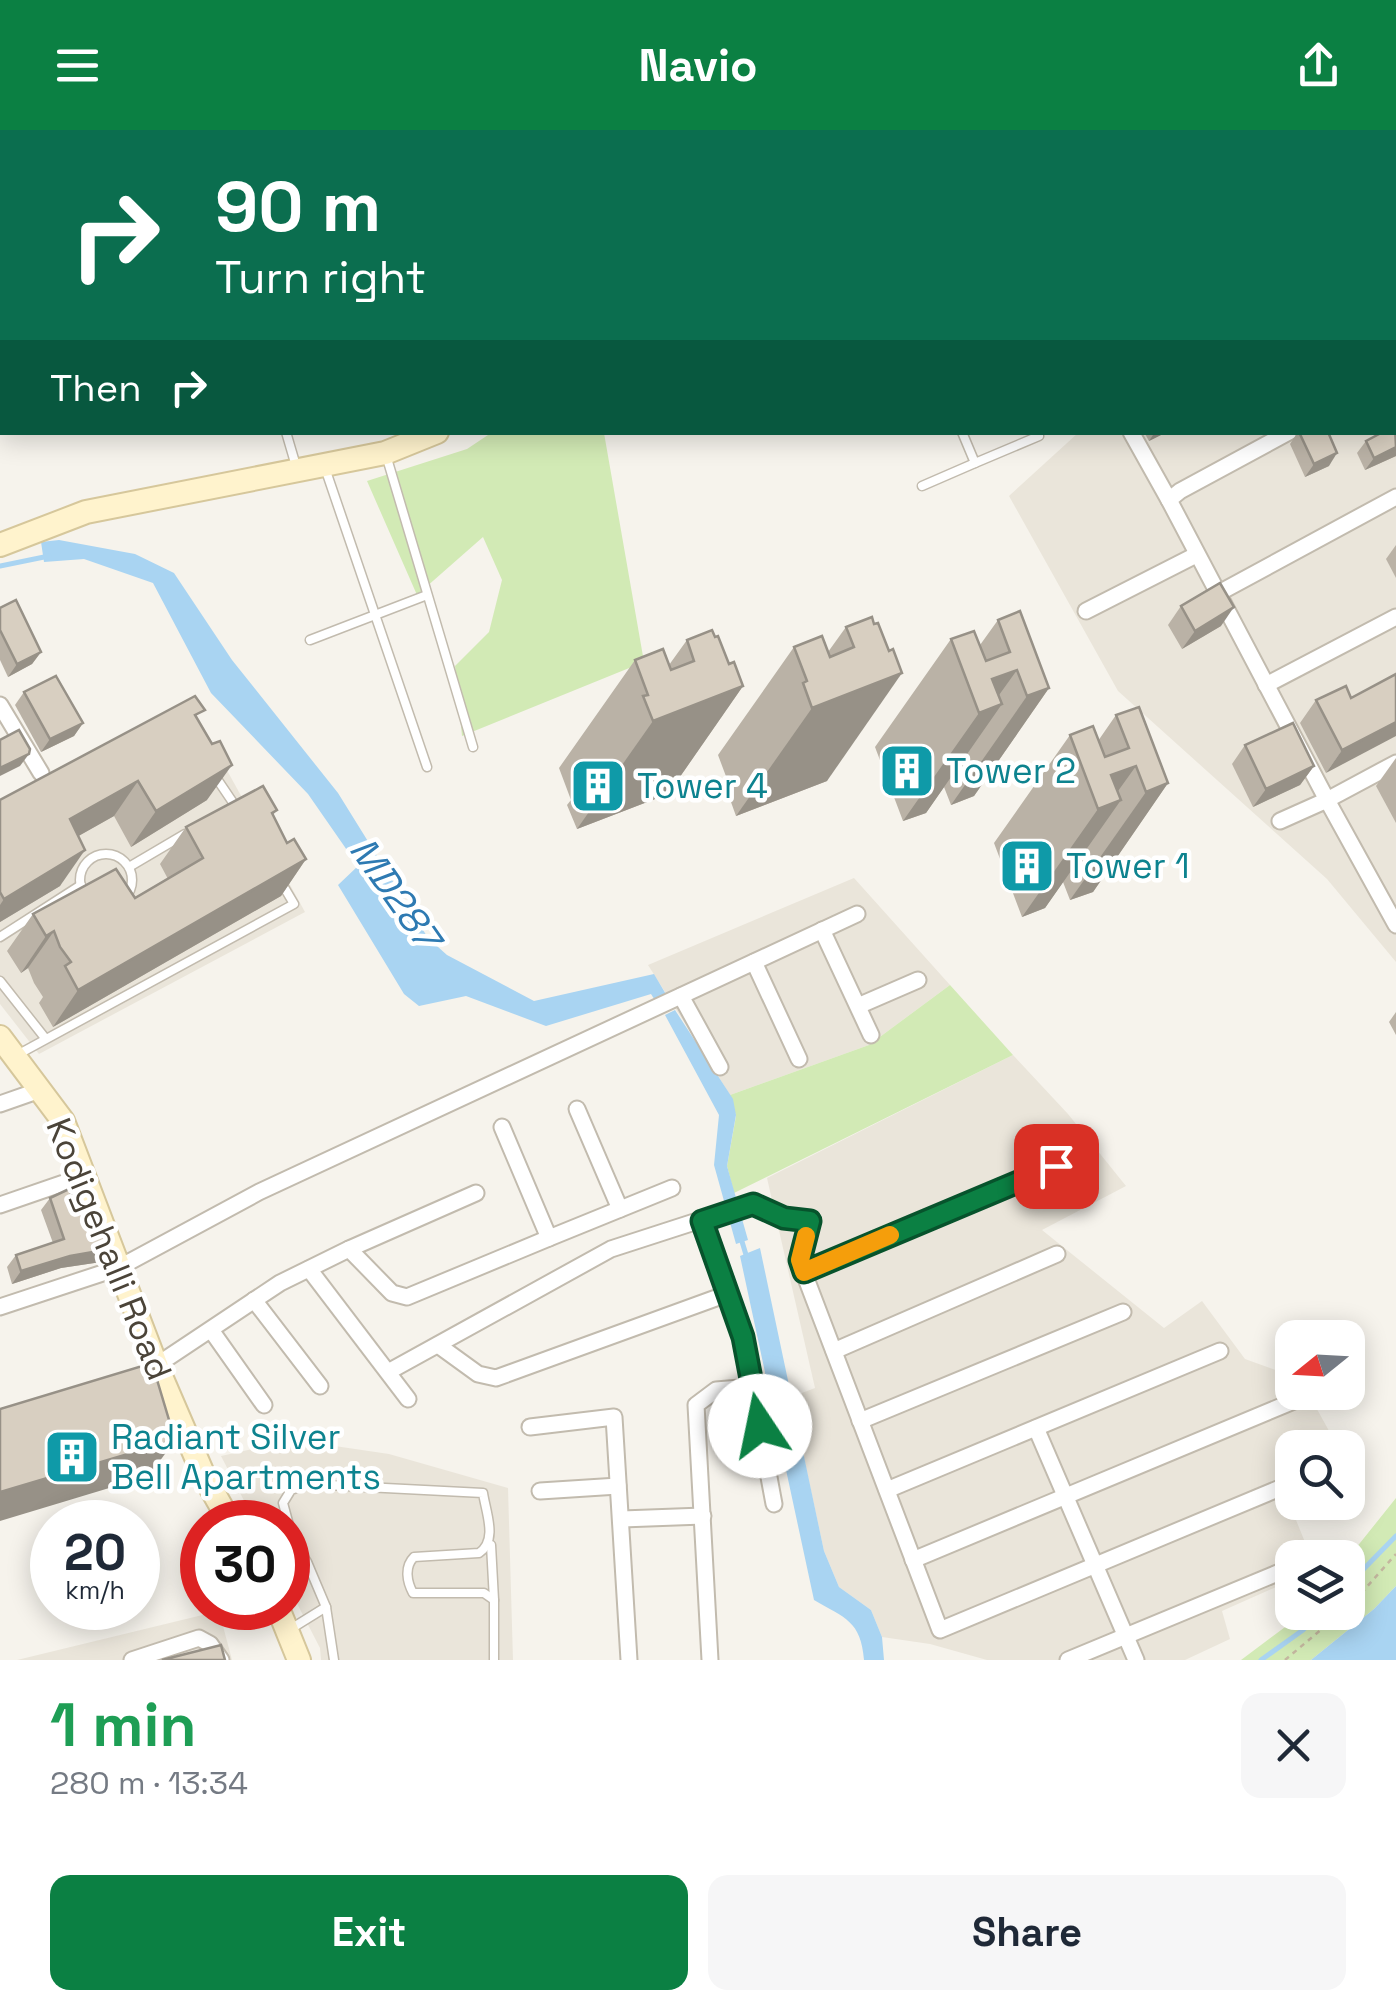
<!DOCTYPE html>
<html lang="en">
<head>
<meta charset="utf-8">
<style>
  :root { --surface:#fff; --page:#f6f6f7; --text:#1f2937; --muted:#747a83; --accent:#0b8043 }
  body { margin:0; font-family:"Space Grotesk",sans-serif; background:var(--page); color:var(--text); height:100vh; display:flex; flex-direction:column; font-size:38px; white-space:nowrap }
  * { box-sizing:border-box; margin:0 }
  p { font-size:32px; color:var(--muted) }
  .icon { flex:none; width:55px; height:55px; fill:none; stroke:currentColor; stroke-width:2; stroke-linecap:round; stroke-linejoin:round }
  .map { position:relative; height:1530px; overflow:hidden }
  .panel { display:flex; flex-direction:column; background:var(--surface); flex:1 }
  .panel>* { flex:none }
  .hud { position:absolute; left:0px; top:0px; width:1398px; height:305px; box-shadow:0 5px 25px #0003; background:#0b6e4f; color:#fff; overflow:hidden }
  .needle { width:65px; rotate:252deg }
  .fabs { position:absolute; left:1275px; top:1190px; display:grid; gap:20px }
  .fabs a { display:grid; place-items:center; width:90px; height:90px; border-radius:20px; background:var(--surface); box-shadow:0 5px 25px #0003; font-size:50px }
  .speed { position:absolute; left:30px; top:1370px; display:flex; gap:20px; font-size:50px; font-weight:700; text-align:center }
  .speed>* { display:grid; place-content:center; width:130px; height:130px; border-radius:50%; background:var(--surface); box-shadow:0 5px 25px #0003; line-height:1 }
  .speed small { font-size:25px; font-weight:400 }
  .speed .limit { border:15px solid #d22; background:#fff; color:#111 }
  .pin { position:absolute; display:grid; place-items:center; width:85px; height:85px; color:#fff; margin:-42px; border-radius:20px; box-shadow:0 5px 15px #0006 }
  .me { position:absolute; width:110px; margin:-55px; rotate:349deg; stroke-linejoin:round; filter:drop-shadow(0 0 8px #0008) }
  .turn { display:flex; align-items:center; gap:35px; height:210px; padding:0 50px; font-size:45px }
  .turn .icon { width:130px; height:130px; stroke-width:2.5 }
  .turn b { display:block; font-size:70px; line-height:85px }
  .then { display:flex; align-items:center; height:95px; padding:0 50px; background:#0003; gap:20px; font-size:38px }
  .round { display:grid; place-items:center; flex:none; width:105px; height:105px; border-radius:20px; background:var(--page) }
  .summary { display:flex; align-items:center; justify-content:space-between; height:170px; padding:0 50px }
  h1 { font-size:60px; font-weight:600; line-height:75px; color:#1e9e55 }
  .button { display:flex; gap:20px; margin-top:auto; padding:20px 50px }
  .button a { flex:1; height:115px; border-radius:20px; background:var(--accent); color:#fff; font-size:40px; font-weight:600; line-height:115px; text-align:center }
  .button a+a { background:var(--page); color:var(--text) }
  header { display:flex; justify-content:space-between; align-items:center; height:130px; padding:0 50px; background:var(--accent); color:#fff; font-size:45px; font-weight:600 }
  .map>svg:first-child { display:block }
</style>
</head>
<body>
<header><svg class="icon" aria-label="menu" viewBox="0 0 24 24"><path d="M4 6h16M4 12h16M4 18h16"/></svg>Navio<svg class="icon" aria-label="share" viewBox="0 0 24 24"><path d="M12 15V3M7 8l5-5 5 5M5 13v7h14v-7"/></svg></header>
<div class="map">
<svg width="1396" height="1530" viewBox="0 0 1396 1530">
  <rect width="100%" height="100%" fill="#f6f3ec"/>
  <g fill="#eae5da">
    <polygon points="1396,141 1396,832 1327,749 1118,561 1009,366 1078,303 1395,302"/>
    <polygon points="190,573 305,782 39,924 0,874 0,677"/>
    <polygon points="854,748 950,855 869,915 730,965 648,835"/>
    <polygon points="1013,925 1068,984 1126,1056 1042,1100 1164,1198 1202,1171 1245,1229 1292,1246 1292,1262 1308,1263 1338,1317 1292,1318 1292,1372 1336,1373 1296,1390 1311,1427 1292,1428 1292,1450 1222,1481 1230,1509 1185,1530 987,1530 930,1514 882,1507 871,1480 839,1457 824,1421 791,1267 815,1258 767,1048"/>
    <polygon points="294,1310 389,1324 508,1358 513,1530 321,1530 320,1518 288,1456 288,1392 255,1392 221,1326"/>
    <polygon points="219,1481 232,1530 17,1530"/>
  </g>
  <g fill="#d2eab5">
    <polygon points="491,303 604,303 644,532 462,606 455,536 489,502 502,450 483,407 417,465 367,351 467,319"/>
    <polygon points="950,855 1013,925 734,1063 727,1036 736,986 730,965 869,915"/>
    <polygon points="1396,1368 1396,1456 1374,1479 1311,1530 1241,1530 1304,1483 1348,1482 1348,1428"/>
  </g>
  <g fill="#a9d4f2">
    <polygon points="59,410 135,424 174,443 232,530 338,663 428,808 447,825 534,871 654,844 667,866 656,872 651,864 546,896 466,866 419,876 404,864 338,755 358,736 308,664 211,563 153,453 84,429 44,432 41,412"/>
    <polygon points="675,880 733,969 736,985 727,1036 748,1110 736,1114 714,1035 719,985 665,885"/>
    <path d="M760,1118L824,1421L839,1457L871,1480L882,1507L884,1530H864C861,1491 845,1488 814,1470L740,1126Z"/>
    <polygon points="1396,1456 1396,1530 1311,1530 1374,1479"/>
  </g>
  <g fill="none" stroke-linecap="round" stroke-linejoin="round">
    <g stroke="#a9d4f2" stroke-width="5">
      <polyline points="0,436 49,426"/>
      <polyline points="740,1105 747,1128"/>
      <polyline points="1348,1455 1396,1406"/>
      <polyline points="1261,1530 1303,1500 1320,1482"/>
    </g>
    <g stroke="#c2bbae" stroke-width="11">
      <g id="lane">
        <polyline points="286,302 296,336"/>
        <polyline points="386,325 473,617"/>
        <polyline points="975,333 1039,306"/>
        <polyline points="325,338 427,637"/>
        <polyline points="922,356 975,333 962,302"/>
        <polyline points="310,510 427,465"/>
        <polyline points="215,646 238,680"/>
        <circle cx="106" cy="750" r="26"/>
        <polyline points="129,737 185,704"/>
        <polyline points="0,807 81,755"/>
        <polyline points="0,851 45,908"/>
        <polyline points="17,925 294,774 281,752"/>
        <polyline points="491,1415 494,1470"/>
        <polyline points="289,1500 326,1477"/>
        <path d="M334,1530L326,1477L307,1432L293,1410L283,1373L291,1360L307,1354L483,1363C486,1383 498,1410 479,1423L414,1427C404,1437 407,1452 413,1463H484L494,1470V1530"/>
      </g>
    </g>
    <g stroke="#c2bbae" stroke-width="19">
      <g id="street">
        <polyline points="184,0 185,2"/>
        <polyline points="317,0 318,2"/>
        <polyline points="736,0 736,2"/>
        <polyline points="962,0 963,2"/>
        <polyline points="1306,0 1307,2"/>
        <polyline points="106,2 111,0"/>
        <polyline points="1395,246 1396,246"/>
        <polyline points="1131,302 1169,370"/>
        <polyline points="1289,302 1180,361 1169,370 1327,670 1396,633"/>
        <polyline points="1217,464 1396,367"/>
        <polyline points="1086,481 1196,425"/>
        <polyline points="1266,555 1396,487"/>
        <polyline points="0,575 41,643"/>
        <polyline points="1280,691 1327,670 1396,795"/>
        <polyline points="822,800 871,905"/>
        <polyline points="754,832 799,929"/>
        <polyline points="681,866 720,937"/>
        <polyline points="858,876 918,850"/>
        <polyline points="0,974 40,960"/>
        <polyline points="577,979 620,1079"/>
        <polyline points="0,1075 84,1046"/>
        <polyline points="702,1091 743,1207 774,1374"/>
        <polyline points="549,1108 672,1058"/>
        <polyline points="349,1119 392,1163 407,1167 549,1108 502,997"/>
        <polyline points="309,1139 408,1269"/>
        <polyline points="804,1142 1056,1036"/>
        <polyline points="254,1170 320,1256"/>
        <polyline points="0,1177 118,1138 259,1062 857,784"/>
        <polyline points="211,1200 264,1275"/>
        <polyline points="438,1215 478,1244 496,1248 727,1164"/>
        <polyline points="834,1221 1057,1124"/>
        <polyline points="151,1239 280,1153 349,1119 476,1063"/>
        <polyline points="388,1242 611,1119 753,1073 783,1088 810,1091 799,1130 940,1500 1292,1353"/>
        <polyline points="860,1291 1123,1182"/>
        <polyline points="530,1297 614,1287 629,1530"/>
        <polyline points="1036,1298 1136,1530"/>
        <polyline points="887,1360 1220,1221"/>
        <polyline points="540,1361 618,1356"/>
        <polyline points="622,1389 703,1386"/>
        <polyline points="913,1430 1301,1268"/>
        <polyline points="132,1530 199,1508 210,1514 221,1530"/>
        <polyline points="710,1530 696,1275 716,1260 752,1257"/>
        <polyline points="1068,1530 1292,1437"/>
      </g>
    </g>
    <g stroke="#d6c79b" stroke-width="26">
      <g id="secondary">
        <polyline points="1074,2 1077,0"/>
        <polyline points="0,415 86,382 385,323 437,302"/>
        <polyline points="0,907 63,991 157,1237 204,1346 230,1392"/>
        <polyline points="278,1478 299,1530"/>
      </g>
    </g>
    <g stroke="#c4b79f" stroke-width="2.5" stroke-dasharray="5 5" stroke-linecap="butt">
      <polyline points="1395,115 1396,115"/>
      <polyline points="1348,1478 1396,1424"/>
      <polyline points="1285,1530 1342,1482"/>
    </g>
    <use href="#lane" stroke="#fff" stroke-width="8"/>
    <use href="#street" stroke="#fff" stroke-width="15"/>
    <use href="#secondary" stroke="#fff3cd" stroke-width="22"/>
  </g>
  <g fill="#bab2a6">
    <polygon points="746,0 932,0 933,2 746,2"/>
    <polygon points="1396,297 1396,326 1365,340 1357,323 1366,311"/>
    <polygon points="1144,302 1163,302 1161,305 1149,311"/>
    <polygon points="1298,302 1328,302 1329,336 1305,347 1290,314"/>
    <polygon points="1396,415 1396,448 1386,429"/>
    <polygon points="1181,476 1221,496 1182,519 1168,495"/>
    <polygon points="0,478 41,522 32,534 8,547 0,530"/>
    <polygon points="872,487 827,651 736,686 727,661 730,657 718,625 794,517 828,522 846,497"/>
    <polygon points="998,490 1049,558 974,666 951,675 944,657 926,683 903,691 875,617 951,509 980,515"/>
    <polygon points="687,510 729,534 743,556 668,664 577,699 567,675 571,670 559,638 635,530 669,535"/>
    <polygon points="1396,544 1326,643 1300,593 1316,570 1351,568"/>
    <polygon points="24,562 83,593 74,606 41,622 15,575"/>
    <polygon points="1116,585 1168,653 1093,762 1070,770 1063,752 1045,778 1022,787 994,713 1070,605 1098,611"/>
    <polygon points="198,590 207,670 131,717 114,686 78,706 60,756 0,792 0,670"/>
    <polygon points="1245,615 1314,636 1300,655 1253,677 1232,634"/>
    <polygon points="1396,628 1396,693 1376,656"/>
    <polygon points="277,680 273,685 287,713 306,729 281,766 53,897 39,873 43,867 34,853 28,838 21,843 7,821 33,784 135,768 168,749 160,734 186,697"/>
    <polygon points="1396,882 1396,905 1389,892"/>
    <polygon points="50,1068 79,1084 101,1132 61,1138 12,1154 7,1137 16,1125 53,1113 41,1080"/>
  </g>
  <g fill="#979187">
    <polygon points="1155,302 1163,302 1161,305 1149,311"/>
    <polygon points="1396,317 1396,326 1365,340 1374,328"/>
    <polygon points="1337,323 1329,336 1305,347 1314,334"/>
    <polygon points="1234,477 1221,496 1182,519 1195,501"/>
    <polygon points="41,522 32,534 8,547 17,534"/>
    <polygon points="1017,540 989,579 1002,574 926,683 903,691 979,583 992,549"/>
    <polygon points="902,543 827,651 736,686 812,578"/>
    <polygon points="743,556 668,664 577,699 653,591"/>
    <polygon points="1049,558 974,666 951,675 1027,566"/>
    <polygon points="1396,592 1396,606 1326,643 1342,620"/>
    <polygon points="83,593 74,606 41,622 50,609"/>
    <polygon points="29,624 20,636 0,646 0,638"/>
    <polygon points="232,635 207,670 131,717 156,681"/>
    <polygon points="1136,636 1108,675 1121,670 1045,778 1022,787 1098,679 1111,645"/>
    <polygon points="1314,636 1300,655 1253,677 1266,659"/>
    <polygon points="138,651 114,686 45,725 70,689"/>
    <polygon points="1168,653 1093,762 1070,770 1146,662"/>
    <polygon points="85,720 60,756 0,792 0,775 4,769"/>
    <polygon points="306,729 281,766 53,897 78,860"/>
    <polygon points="54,801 28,838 21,843 46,806"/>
    <polygon points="110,1119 101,1132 61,1138 12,1154 21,1141 70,1126"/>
    <polygon points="175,1310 149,1346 0,1391 0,1362"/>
  </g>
  <g fill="#d8cfc1" stroke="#979187" stroke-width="2.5">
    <polygon points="768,0 932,0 933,2 769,2"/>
    <polygon points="1395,297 1396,317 1374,328 1366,311 1383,302 1395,302"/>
    <polygon points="1299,302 1328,302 1337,323 1314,334"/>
    <polygon points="1220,453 1234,477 1195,501 1181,476"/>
    <polygon points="16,470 41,522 17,534 0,500 0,478"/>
    <polygon points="1020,481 1049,558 1027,566 1017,540 992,549 1002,574 979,583 951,509 974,501 986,531 1010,522 998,490"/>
    <polygon points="872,487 874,494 878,493 889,521 893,519 902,543 812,578 803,553 807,551 794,517 822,506 830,527 854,517 846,497"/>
    <polygon points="712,500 715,507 718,506 729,534 734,532 743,556 653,591 643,566 648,565 635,530 663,519 671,540 694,531 687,510"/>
    <polygon points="1396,544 1396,592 1342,620 1316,570 1346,556 1351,568"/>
    <polygon points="56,546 83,593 50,609 24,562"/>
    <polygon points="195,566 205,580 195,585 212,614 220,611 232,635 156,681 138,651 70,689 85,720 4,769 0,762 0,670"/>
    <polygon points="1139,577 1168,653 1146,662 1136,636 1111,645 1121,670 1098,679 1070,605 1093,596 1105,627 1129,618 1116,585"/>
    <polygon points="1293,593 1314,636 1266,659 1245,615"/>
    <polygon points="19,600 30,619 29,624 0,638 0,610"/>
    <polygon points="263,656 277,680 272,683 287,713 294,709 306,729 78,860 65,836 71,832 60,817 54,801 46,806 33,784 116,739 135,768 203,728 186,697"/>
    <polygon points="69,1059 79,1084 94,1079 110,1119 70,1126 21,1141 16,1125 64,1109 50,1068"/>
    <polygon points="152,1233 175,1310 0,1362 0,1279"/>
    <polygon points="221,1515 225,1530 162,1530"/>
  </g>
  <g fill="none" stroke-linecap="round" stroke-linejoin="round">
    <g stroke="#07532c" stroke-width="25">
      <polyline id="route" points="760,1296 743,1207 702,1091 753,1074 784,1088 810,1091 800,1130 804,1142 1056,1036"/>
    </g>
    <use href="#route" stroke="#0b8043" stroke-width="18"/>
    <polyline stroke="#f59e0b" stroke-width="18" points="806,1106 800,1130 804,1142 890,1105"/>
  </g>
  <defs>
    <g id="building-square" transform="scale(2.875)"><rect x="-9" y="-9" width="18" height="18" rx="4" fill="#0f9aa8" stroke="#fff"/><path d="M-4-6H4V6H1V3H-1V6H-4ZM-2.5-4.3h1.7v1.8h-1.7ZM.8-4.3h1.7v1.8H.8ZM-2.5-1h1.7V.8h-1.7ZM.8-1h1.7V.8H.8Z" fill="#fff"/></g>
  </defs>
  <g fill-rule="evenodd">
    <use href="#building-square" x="907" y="641"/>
    <use href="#building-square" x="598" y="656"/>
    <use href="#building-square" x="1027" y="736"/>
    <use href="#building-square" x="72" y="1327"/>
  </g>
  <g text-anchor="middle" stroke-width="9" stroke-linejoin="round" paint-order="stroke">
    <g font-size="35" fill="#0d838f" stroke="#fff" text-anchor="start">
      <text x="946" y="653">Tower 2</text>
      <text x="637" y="668">Tower 4</text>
      <text x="1066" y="748">Tower 1</text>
      <text x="111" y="1319">Radiant Silver<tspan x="111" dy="40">Bell Apartments</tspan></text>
    </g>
    <g font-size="35" fill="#4b4439" stroke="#fff">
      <text transform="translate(109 1119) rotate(68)" y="12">Kodigehalli Road</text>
    </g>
    <g font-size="38" font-style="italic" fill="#2e7ab2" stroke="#fff">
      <text transform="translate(395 763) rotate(55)" y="13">MD287</text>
    </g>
  </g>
</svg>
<div class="fabs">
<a><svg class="needle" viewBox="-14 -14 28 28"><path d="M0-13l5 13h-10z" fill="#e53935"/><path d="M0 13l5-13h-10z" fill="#747a83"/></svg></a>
<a><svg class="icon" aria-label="search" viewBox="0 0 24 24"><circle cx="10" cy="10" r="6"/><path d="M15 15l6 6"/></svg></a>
<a><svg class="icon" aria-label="layers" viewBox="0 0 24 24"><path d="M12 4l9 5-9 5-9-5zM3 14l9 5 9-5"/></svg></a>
</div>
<div class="speed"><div>20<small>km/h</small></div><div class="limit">30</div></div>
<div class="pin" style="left:1056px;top:1036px;background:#d93025"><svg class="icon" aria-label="arrive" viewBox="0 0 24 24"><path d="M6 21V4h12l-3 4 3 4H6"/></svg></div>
<svg class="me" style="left:760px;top:1296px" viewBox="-20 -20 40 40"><circle r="19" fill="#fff"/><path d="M0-13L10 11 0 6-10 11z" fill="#0b8043"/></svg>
<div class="hud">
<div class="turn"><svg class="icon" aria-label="right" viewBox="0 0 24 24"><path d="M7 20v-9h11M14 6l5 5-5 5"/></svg><div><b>90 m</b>Turn right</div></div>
<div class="then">Then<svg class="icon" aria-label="right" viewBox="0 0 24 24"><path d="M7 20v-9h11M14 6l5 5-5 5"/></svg></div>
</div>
</div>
<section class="panel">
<div class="summary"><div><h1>1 min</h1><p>280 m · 13:34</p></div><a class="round"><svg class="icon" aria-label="close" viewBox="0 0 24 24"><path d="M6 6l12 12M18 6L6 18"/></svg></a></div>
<div class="button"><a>Exit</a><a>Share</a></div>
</section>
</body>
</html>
